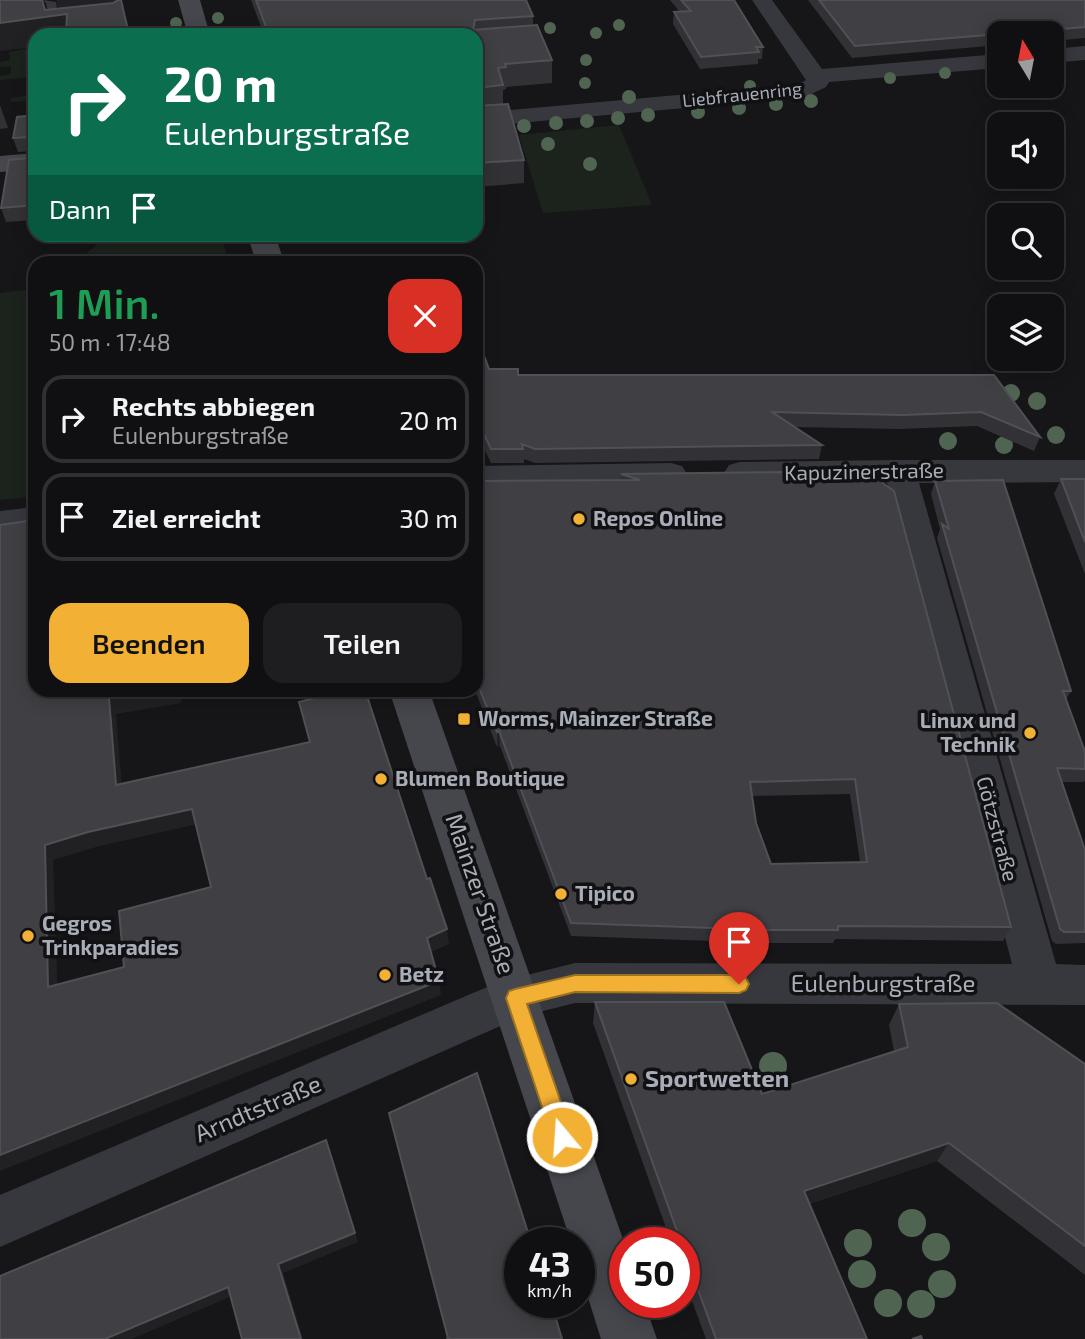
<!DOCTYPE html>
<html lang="de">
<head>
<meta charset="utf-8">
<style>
  :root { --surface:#101012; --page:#1e1e20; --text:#f1f3f6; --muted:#9c9d9f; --line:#303032; --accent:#f2b134 }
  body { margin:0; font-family:"Exo 2",sans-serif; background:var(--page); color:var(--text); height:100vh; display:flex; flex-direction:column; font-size:26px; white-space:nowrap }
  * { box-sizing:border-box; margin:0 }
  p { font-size:23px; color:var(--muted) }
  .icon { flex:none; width:38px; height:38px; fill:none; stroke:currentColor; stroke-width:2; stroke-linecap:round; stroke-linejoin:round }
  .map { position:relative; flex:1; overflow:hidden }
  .drawer { position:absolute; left:28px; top:256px; width:455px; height:441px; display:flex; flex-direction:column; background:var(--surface); border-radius:21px; box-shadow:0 4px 18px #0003,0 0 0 2px var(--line) }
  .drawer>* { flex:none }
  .banner { position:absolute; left:28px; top:28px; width:455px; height:214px; border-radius:21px; box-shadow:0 4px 18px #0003,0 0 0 2px var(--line); background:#0b6e4f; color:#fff; overflow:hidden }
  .needle { width:46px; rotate:350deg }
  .fabs { position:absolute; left:987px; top:21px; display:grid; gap:14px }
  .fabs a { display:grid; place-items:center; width:77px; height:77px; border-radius:14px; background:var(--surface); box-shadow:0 4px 18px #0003,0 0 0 2px var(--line); font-size:35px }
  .speed { position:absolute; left:504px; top:1227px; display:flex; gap:14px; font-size:35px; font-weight:700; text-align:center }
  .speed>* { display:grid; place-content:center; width:91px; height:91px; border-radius:50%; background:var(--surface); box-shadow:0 4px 18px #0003,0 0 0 2px var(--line); line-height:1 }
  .speed small { font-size:18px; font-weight:400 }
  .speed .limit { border:10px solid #d22; background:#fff; color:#111 }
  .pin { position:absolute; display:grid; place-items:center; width:60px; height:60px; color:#fff; margin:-72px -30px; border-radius:50% 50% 50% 0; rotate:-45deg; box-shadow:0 0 7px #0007 }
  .pin .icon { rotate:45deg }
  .me { position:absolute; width:77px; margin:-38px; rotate:342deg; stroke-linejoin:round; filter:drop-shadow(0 0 5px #0008) }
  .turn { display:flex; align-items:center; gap:24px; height:147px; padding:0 21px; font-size:32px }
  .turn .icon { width:91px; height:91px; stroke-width:2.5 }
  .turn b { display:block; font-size:49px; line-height:60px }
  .then { display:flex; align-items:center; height:66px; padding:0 21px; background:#0003; gap:14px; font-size:26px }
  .round { display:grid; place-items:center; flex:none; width:74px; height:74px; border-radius:21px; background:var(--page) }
  .summary { display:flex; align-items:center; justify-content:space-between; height:119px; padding:0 21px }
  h1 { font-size:42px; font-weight:600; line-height:52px; color:#1e9e55 }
  .cta { display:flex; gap:14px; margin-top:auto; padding:14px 21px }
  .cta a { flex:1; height:80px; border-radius:21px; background:var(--accent); color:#111; font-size:28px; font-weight:600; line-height:80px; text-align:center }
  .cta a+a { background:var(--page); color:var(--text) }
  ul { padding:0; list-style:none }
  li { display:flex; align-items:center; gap:21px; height:88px; margin:0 14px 10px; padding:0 7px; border:4px solid var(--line); border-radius:21px }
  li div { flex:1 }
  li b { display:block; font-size:26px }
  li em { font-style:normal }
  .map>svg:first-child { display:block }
</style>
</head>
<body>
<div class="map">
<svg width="1085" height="1339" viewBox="0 0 1085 1339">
  <rect width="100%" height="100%" fill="#161618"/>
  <g fill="#1c231d">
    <polygon points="35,47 35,100 11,102 11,98 32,95 30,77 0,80 0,76 11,74 11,66 0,67 0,62 10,60 9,52"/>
    <polygon points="619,125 652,205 543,213 519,135"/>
    <polygon points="109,235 221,235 229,262 76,262"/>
    <polygon points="35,289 35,496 0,500 0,293"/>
  </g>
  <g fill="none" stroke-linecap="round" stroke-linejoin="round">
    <polygon fill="#37383d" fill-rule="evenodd" points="43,0 56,2 61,35 52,33 46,3"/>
    <g fill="#37383d" fill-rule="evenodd">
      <polygon points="752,0 772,0 822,69 999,54 999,68 829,82 826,87 805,97 476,127 476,113 799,84 806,80"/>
      <polygon points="1085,46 1085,60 1052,63 1052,49"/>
      <polygon points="900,460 1085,460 1085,482 919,483 1056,964 1085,965 1085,1005 575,1003 515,1018 499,1012 493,997 499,982 575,963 1012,964 887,483 740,484 729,481 724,473 729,465 740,462"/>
      <polygon points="671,463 682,466 687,474 682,482 671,485 476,488 476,466"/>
      <polygon points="35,507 35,529 0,533 0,511"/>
    </g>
    <polygon fill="#37383d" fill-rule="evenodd" points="515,975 532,982 538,997 532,1012 0,1247 0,1195"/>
    <g fill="#45474d" fill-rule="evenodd">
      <polygon points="178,0 200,0 210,35 188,35"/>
      <polygon points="35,153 35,169 0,172 0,156"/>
      <polygon points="247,234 275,234 284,262 256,262"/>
      <polygon points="389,690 429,690 625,1245 625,1302 644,1302 657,1339 601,1339 579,1269 579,1242 571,1242"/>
    </g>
  </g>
  <g fill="#506452">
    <circle cx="218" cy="18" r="6"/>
    <circle cx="176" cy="23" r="6"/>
    <circle cx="619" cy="25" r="6"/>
    <circle cx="550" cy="28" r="6"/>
    <circle cx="596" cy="33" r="6"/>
    <circle cx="586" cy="60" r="6"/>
    <circle cx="945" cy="73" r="6"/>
    <circle cx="890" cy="78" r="6"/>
    <circle cx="585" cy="83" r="6"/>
    <circle cx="750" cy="86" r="6"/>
    <circle cx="629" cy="97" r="7"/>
    <circle cx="811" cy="101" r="7"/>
    <circle cx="776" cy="104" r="7"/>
    <circle cx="739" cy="108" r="7"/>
    <circle cx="698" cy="112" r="7"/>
    <circle cx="648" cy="115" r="7"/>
    <circle cx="618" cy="118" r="7"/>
    <circle cx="587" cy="121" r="7"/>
    <circle cx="556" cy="123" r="7"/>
    <circle cx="524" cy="126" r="7"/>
    <circle cx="548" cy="144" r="7"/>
    <circle cx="590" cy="164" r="7"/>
    <circle cx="1011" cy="393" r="9"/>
    <circle cx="1037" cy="401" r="9"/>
    <circle cx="1056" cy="435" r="9"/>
    <circle cx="948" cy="441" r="9"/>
    <circle cx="1004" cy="445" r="9"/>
    <circle cx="773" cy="1066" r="14"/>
    <circle cx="912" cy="1223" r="14"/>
    <circle cx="858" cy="1243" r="14"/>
    <circle cx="936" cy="1247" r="14"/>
    <circle cx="862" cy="1274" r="14"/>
    <circle cx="942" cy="1284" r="14"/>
    <circle cx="888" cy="1303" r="14"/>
    <circle cx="921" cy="1304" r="14"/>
  </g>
  <g fill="#323236" fill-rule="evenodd">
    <polygon points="251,0 526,0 533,16 533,25 552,60 552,83 506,87 506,89 503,90 503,104 524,160 524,183 476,187 476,35 264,35"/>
    <polygon points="670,0 734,0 763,47 762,59 758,59 758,64 700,69 673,24 674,12 680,12"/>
    <polygon points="808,0 1085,0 1085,38 1052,41 1052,33 999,33 999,45 852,58"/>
    <polygon points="0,104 0,105 8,128 0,129"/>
    <polygon points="35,115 35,220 6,222 1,208 33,155 33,151 18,152 13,138"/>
    <polygon points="476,360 489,369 518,375 994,375 1040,437 1034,451 977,426 899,429 794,427 822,445 819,459 535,463 524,459 524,463 491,463 483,446 476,444"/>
    <path d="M621,474L790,479L1011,927L1003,941L835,939L833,943H768L571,936L500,746L497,747L475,690H476V481L620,480ZM850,794L860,862L771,864L756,823L752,796Z"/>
    <polygon points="1061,479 1085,479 1085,574 1054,494"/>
    <polygon points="935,481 1071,691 1066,700 1085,752 1085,780 1084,782 1062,782 1085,850 1085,943 1056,944 1052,941 937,538 940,529 931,494"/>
    <polygon points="595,1002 762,1094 894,1051 889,1025 899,1004 1085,1064 1085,1275 937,1161 809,1204 867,1339 706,1339 684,1279 684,1242 671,1242 593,1023"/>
  </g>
  <g fill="#212124">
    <polygon points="56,0 116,0 120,20 73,35 35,35 35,47 0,51 0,23 60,15"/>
    <polygon points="155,690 181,690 181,703 116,714 123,801 116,785 109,698"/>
    <polygon points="499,731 500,746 497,747 497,732"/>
    <polygon points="192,809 197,824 96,847 53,860 58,1001 48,987 45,845 88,832"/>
    <polygon points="447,929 449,944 429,953 427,938"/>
    <polygon points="439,981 441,995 0,1171 0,1155"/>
    <polygon points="949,1143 937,1161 796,1208 804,1191"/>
    <polygon points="330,1151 358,1242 283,1273 303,1339 301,1339 278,1264"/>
    <polygon points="228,1287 234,1295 132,1339 105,1339"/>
  </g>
  <g fill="#3f3f44" stroke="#4f5156" stroke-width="2" fill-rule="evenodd">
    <polygon points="0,0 42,0 45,10 113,3 118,0 121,0 128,30 133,29 134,35 66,35 67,14 0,23"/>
    <polygon points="256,0 526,0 533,16 475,20 473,30 537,25 552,60 505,64 506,67 498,68 503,85 476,88 476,35 269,35"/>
    <polygon points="681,0 734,0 763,47 756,47 759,52 701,57 674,12 691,11"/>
    <polygon points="819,0 1085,0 1085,27 855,46"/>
    <polygon points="508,104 524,160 476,163 476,106"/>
    <polygon points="35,115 35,205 1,208 9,160 31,158 33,155 32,137 13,138 17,117"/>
    <polygon points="485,358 489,369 518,369 518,375 994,375 1040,437 981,412 903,415 772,412 822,445 535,449 522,444 523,449 491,449 483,432 476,430 476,360"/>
    <path d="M790,472V479H877L894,491L1011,927L838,926V930H772L571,923L499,731L497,732L476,680V481L640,480L621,474ZM855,779L867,862L771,864L756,823L750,782Z"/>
    <polygon points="1061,479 1085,479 1085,542"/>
    <polygon points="1003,480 1071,691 1063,691 1085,752 1085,769 1057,768 1085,850 1085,932 1064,932 1060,929 942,524 949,529 935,481"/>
    <path d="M35,520V690H155L109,698L116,785L310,742L299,702L347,690H365L427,879L430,878L447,929L427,938L439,981L0,1155V525ZM192,809L211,887L119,911L124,967L48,987L45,845L88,832Z"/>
    <polygon points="595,1002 724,1002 762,1094 908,1047 899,1004 997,1003 1085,1064 1085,1246 949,1143 804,1191 867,1339 716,1339 684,1251 684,1242 681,1242"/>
    <polygon points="477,1073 531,1242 520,1242 520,1302 551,1302 562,1339 447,1339 448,1338 389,1113"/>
    <polygon points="326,1140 355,1233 278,1264 301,1339 242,1339 228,1287 105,1339 0,1339 0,1276"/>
    <polygon points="921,1336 922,1339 912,1339"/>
  </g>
  <polygon fill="#f2b134" stroke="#9d7322" stroke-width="2" points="575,975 739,975 746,978 749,984 746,990 739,993 575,992 527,1004 573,1137 570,1144 562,1147 555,1144 552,1137 506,998 509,991 515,989"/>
  <g fill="#f2b134" stroke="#111113" stroke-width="2.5">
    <circle cx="579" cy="519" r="7"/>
    <rect x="457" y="712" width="14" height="14" rx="3.5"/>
    <circle cx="1030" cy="733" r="7"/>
    <circle cx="381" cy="779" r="7"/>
    <circle cx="561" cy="894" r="7"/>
    <circle cx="28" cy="936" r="7"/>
    <circle cx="385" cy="975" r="7"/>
    <circle cx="631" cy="1079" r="7"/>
  </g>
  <g text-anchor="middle" stroke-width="7" stroke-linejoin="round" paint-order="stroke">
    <g font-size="18" fill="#a8adb8" stroke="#111113">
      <text transform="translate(742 95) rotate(-6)" y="6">Liebfrauenring</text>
    </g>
    <g font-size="21" fill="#a8adb8" stroke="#111113">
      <text transform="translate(864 472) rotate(-1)" y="7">Kapuzinerstraße</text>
      <text transform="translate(997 829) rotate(75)" y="7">Götzstraße</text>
    </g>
    <g font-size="21" font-weight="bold" fill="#a8adb8" stroke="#111113" text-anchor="start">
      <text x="593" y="526">Repos Online</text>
      <text x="478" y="726">Worms, Mainzer Straße</text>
      <text x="1016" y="728" text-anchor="end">Linux und<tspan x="1016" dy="24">Technik</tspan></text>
      <text x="395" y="786">Blumen Boutique</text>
      <text x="575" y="901">Tipico</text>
      <text x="42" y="931">Gegros<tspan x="42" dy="24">Trinkparadies</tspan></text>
      <text x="399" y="982">Betz</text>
    </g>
    <g font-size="24" fill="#a8adb8" stroke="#111113">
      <text transform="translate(480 894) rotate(71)" y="8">Mainzer Straße</text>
      <text x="883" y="992">Eulenburgstraße</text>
      <text transform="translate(258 1109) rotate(-23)" y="8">Arndtstraße</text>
    </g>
    <g font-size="24" font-weight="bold" fill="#a8adb8" stroke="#111113" text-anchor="start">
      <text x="645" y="1087">Sportwetten</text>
    </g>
  </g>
</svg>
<div class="fabs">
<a><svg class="needle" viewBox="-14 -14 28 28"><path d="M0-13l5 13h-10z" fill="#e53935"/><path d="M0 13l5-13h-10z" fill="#9c9d9f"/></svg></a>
<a><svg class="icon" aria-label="sound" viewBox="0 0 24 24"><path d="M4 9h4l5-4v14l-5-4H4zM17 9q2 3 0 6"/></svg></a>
<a><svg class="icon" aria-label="search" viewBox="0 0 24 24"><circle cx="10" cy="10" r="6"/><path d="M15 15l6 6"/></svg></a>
<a><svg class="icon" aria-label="layers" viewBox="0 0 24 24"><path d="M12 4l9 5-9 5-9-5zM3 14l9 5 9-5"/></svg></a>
</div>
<div class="speed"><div>43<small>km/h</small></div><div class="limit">50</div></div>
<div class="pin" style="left:739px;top:984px;background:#d93025"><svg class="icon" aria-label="arrive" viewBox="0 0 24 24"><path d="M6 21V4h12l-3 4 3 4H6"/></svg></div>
<svg class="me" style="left:562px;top:1137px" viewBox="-20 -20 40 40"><circle r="17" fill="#f2b134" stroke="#fff" stroke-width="3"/><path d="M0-11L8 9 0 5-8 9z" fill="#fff"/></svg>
<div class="banner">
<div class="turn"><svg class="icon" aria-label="right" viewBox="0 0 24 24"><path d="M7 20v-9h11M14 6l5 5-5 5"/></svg><div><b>20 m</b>Eulenburgstraße</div></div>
<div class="then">Dann<svg class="icon" aria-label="arrive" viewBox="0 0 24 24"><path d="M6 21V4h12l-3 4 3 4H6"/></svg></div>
</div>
<section class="drawer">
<div class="summary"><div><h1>1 Min.</h1><p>50 m · 17:48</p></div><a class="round" style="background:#d93025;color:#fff"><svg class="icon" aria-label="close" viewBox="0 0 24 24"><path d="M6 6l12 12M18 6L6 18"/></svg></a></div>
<ul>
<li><svg class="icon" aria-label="right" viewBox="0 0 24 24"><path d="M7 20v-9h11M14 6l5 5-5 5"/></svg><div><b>Rechts abbiegen</b><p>Eulenburgstraße</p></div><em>20 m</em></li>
<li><svg class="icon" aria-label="arrive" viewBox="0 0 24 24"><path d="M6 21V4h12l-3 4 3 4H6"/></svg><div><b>Ziel erreicht</b></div><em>30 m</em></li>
</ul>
<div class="cta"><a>Beenden</a><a>Teilen</a></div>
</section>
</div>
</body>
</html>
